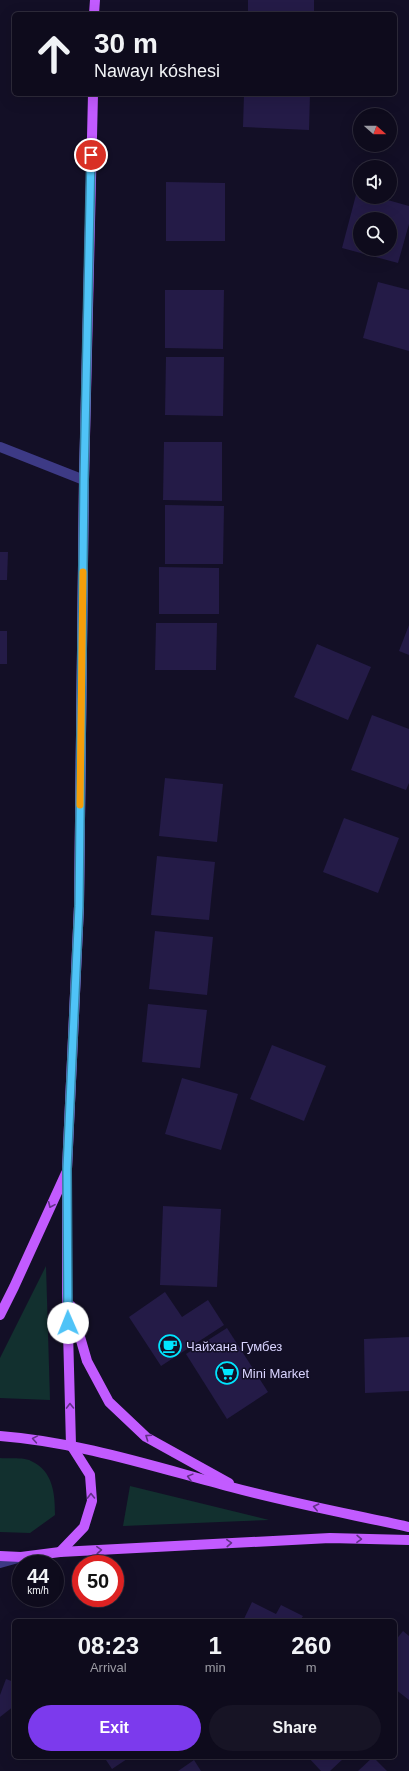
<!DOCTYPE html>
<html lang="en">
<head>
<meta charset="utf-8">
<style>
  :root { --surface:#0e0b1c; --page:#171425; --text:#f1f3f6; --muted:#9b9ba3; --line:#2e2b3b; --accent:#7c3aed }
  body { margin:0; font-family:Arial,sans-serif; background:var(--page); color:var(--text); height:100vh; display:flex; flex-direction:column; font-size:15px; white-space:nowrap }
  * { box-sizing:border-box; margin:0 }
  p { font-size:13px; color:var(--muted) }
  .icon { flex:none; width:22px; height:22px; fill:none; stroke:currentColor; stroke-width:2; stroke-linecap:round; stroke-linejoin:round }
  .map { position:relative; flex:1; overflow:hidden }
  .drawer { position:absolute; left:12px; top:1619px; width:385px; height:140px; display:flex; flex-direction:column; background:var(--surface); border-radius:6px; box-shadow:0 4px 16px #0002,0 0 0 1px var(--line) }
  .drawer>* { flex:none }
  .guide { position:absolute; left:12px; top:12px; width:385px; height:84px; border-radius:6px; box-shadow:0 4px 16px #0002,0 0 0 1px var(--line); background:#0e0b1c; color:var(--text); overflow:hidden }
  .needle { width:26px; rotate:111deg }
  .controls { position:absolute; left:353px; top:108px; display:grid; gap:8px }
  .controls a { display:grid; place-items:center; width:44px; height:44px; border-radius:50%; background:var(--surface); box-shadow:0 4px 16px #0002,0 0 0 1px var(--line); font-size:20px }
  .speed { position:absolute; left:12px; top:1555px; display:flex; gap:8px; font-size:20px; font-weight:700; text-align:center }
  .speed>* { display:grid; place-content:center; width:52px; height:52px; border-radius:50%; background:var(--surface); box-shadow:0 4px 16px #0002,0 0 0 1px var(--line); line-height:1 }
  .speed small { font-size:10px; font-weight:400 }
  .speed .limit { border:6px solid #d22; background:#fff; color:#111 }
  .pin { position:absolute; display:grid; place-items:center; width:34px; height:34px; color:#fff; margin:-17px; border:2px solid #fff; border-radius:50%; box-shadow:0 1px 4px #0007 }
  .me { position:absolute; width:44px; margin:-22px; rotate:359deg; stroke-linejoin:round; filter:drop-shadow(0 0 3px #0008) }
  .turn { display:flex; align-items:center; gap:14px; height:84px; padding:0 16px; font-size:18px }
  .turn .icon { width:52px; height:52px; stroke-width:2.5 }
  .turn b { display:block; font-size:28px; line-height:34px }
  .eta { display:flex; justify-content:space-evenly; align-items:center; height:68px; text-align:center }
  .eta b { font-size:24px; font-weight:700; line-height:28px }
  .primary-button { display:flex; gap:8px; margin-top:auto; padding:8px 16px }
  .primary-button a { flex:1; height:46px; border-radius:24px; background:var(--accent); color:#fff; font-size:16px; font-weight:700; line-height:46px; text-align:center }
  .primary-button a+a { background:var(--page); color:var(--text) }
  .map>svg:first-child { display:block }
</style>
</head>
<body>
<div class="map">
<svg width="409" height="1771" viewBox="0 0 409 1771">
  <rect width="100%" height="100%" fill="#130f26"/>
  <g fill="#12302f">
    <polygon points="46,1266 50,1400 0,1398 0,1358"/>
    <path d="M0,1458C9,1459 24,1457 31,1461C53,1471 55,1493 55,1515L30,1533L0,1532Z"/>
    <polygon points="130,1486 269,1520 123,1526"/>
  </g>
  <g fill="#241b47" fill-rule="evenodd">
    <rect x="248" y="0" width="66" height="14"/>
    <polygon points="244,94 310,94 309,130 243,127"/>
    <polygon points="166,182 225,183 225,241 166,241"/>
    <path d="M357,191L360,192V197H377L409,206V224L398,263L342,248ZM360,219H390V249H360Z"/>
    <polygon points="378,282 409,290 409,351 363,338"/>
    <polygon points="165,290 224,290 223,349 165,348"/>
    <polygon points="166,357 224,357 223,416 165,415"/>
    <polygon points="164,442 222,442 222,501 163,500"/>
    <polygon points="165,505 224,506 223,564 165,564"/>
    <polygon points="0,552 8,552 7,580 0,580"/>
    <polygon points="159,567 219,568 219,614 159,614"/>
    <polygon points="156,623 217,623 216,670 155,670"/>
    <polygon points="409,625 409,655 399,651"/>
    <rect x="0" y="631" width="7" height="33"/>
    <polygon points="317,644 371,667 348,720 294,697"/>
    <polygon points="372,715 409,729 409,783 406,790 351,770"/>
    <polygon points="165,778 223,784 217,842 159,836"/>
    <polygon points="344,818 399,838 378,893 323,872"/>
    <polygon points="157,856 215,862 209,920 151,915"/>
    <polygon points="155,931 213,937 207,995 149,989"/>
    <polygon points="148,1004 207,1010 200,1068 142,1062"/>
    <polygon points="272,1045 326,1066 304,1121 250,1099"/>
    <polygon points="182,1078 238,1094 221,1150 165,1134"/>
    <polygon points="163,1206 221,1209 217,1287 160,1285"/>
    <polygon points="165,1292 182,1317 208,1300 224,1325 161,1366 129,1317"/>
    <polygon points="227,1328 268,1392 227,1419 186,1354"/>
    <polygon points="409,1337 409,1391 365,1393 364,1339"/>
    <polygon points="252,1602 276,1614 281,1605 303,1616 300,1621 243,1621"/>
    <polygon points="403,1631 409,1636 409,1700 395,1689 395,1641"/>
    <polygon points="6,1679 14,1682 14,1706 0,1717 0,1695"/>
    <polygon points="104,1757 130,1757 112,1769"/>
    <polygon points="308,1757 345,1757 330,1771 321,1771"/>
    <polygon points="373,1757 387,1771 358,1771"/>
    <polygon points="194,1760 201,1771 178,1771"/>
  </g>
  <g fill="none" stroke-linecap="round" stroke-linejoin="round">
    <g stroke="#3d3a85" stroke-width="10">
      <polyline points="0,447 84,480"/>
      <polyline points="0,1563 18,1558"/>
    </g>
    <g stroke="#c25bff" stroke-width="10">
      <polyline points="94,14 95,0"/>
      <polyline points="71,1306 87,1361 109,1402 146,1437 229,1483"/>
      <polyline points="0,1315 14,1287 66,1173"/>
      <path d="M0,1436C79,1442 155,1467 231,1487C290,1503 350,1514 409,1527"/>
      <polyline points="60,1552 84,1527 92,1501 90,1475 71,1445 67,1293 67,1169 79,906 84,480 93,94"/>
      <polyline points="0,1556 21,1557 60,1552 330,1538 409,1540"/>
    </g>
  </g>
  <defs><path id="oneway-chevron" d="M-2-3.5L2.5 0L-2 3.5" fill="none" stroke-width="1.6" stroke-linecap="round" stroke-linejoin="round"/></defs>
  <g stroke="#623188">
    <use href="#oneway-chevron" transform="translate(51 1205) rotate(114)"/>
    <use href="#oneway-chevron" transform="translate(70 1406) rotate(-91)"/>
    <use href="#oneway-chevron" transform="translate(148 1437) rotate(-146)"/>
    <use href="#oneway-chevron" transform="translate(35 1439) rotate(-170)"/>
    <use href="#oneway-chevron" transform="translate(190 1477) rotate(-165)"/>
    <use href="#oneway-chevron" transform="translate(91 1496) rotate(-91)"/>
    <use href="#oneway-chevron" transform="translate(316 1507) rotate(-167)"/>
    <use href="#oneway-chevron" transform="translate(359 1539) rotate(1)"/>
    <use href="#oneway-chevron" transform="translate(229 1543) rotate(-3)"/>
    <use href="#oneway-chevron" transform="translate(99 1550) rotate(-3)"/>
  </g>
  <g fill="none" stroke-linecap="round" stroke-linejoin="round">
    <g stroke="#337fa1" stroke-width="10">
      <polyline id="route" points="68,1323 67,1169 79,906 84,480 91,155"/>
    </g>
    <use href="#route" stroke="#4fc3f7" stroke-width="7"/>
    <polyline stroke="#f59e0b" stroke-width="7" points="80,805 83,572"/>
  </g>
  <defs>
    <g id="cafe-ring" transform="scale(1.15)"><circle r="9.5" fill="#130f26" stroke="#00e5ff" stroke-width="1.5"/><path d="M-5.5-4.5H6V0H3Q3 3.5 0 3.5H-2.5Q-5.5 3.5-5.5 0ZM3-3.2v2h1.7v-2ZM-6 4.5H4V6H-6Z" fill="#00e5ff"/></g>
    <g id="supermarket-ring" transform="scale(1.15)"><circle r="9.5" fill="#130f26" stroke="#00e5ff" stroke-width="1.5"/><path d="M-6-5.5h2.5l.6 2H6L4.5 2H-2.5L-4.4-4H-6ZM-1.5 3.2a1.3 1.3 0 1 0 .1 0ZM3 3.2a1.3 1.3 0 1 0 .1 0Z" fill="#00e5ff"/></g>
  </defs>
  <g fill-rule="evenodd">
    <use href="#cafe-ring" x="170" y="1346"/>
    <use href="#supermarket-ring" x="227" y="1373"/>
  </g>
  <g text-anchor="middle" stroke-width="3" stroke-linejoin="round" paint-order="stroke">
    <g font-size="13" fill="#d9d4ff" stroke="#130f26" text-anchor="start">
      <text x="186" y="1351">Чайхана Гумбез</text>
      <text x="242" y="1378">Mini Market</text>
    </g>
  </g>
</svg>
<div class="controls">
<a><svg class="needle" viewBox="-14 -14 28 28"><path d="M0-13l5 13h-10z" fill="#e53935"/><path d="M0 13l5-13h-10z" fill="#9b9ba3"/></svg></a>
<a><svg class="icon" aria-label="sound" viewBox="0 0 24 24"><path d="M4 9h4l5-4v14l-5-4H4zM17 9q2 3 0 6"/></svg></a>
<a><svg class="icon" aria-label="search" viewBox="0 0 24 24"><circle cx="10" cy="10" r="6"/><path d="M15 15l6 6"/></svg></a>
</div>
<div class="speed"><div>44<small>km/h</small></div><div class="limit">50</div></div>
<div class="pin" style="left:91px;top:155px;background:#d93025"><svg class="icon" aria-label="arrive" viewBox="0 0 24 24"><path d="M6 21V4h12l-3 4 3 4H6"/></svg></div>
<svg class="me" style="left:68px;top:1323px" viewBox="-20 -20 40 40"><circle r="19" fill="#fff"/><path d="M0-13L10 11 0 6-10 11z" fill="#4fc3f7"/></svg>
<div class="guide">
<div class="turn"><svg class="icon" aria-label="ahead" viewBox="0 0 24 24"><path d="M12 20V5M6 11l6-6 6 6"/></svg><div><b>30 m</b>Nawayı kóshesi</div></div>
</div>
<section class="drawer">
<div class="eta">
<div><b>08:23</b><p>Arrival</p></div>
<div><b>1</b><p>min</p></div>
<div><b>260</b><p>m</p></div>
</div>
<div class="primary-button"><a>Exit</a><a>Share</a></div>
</section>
</div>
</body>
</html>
